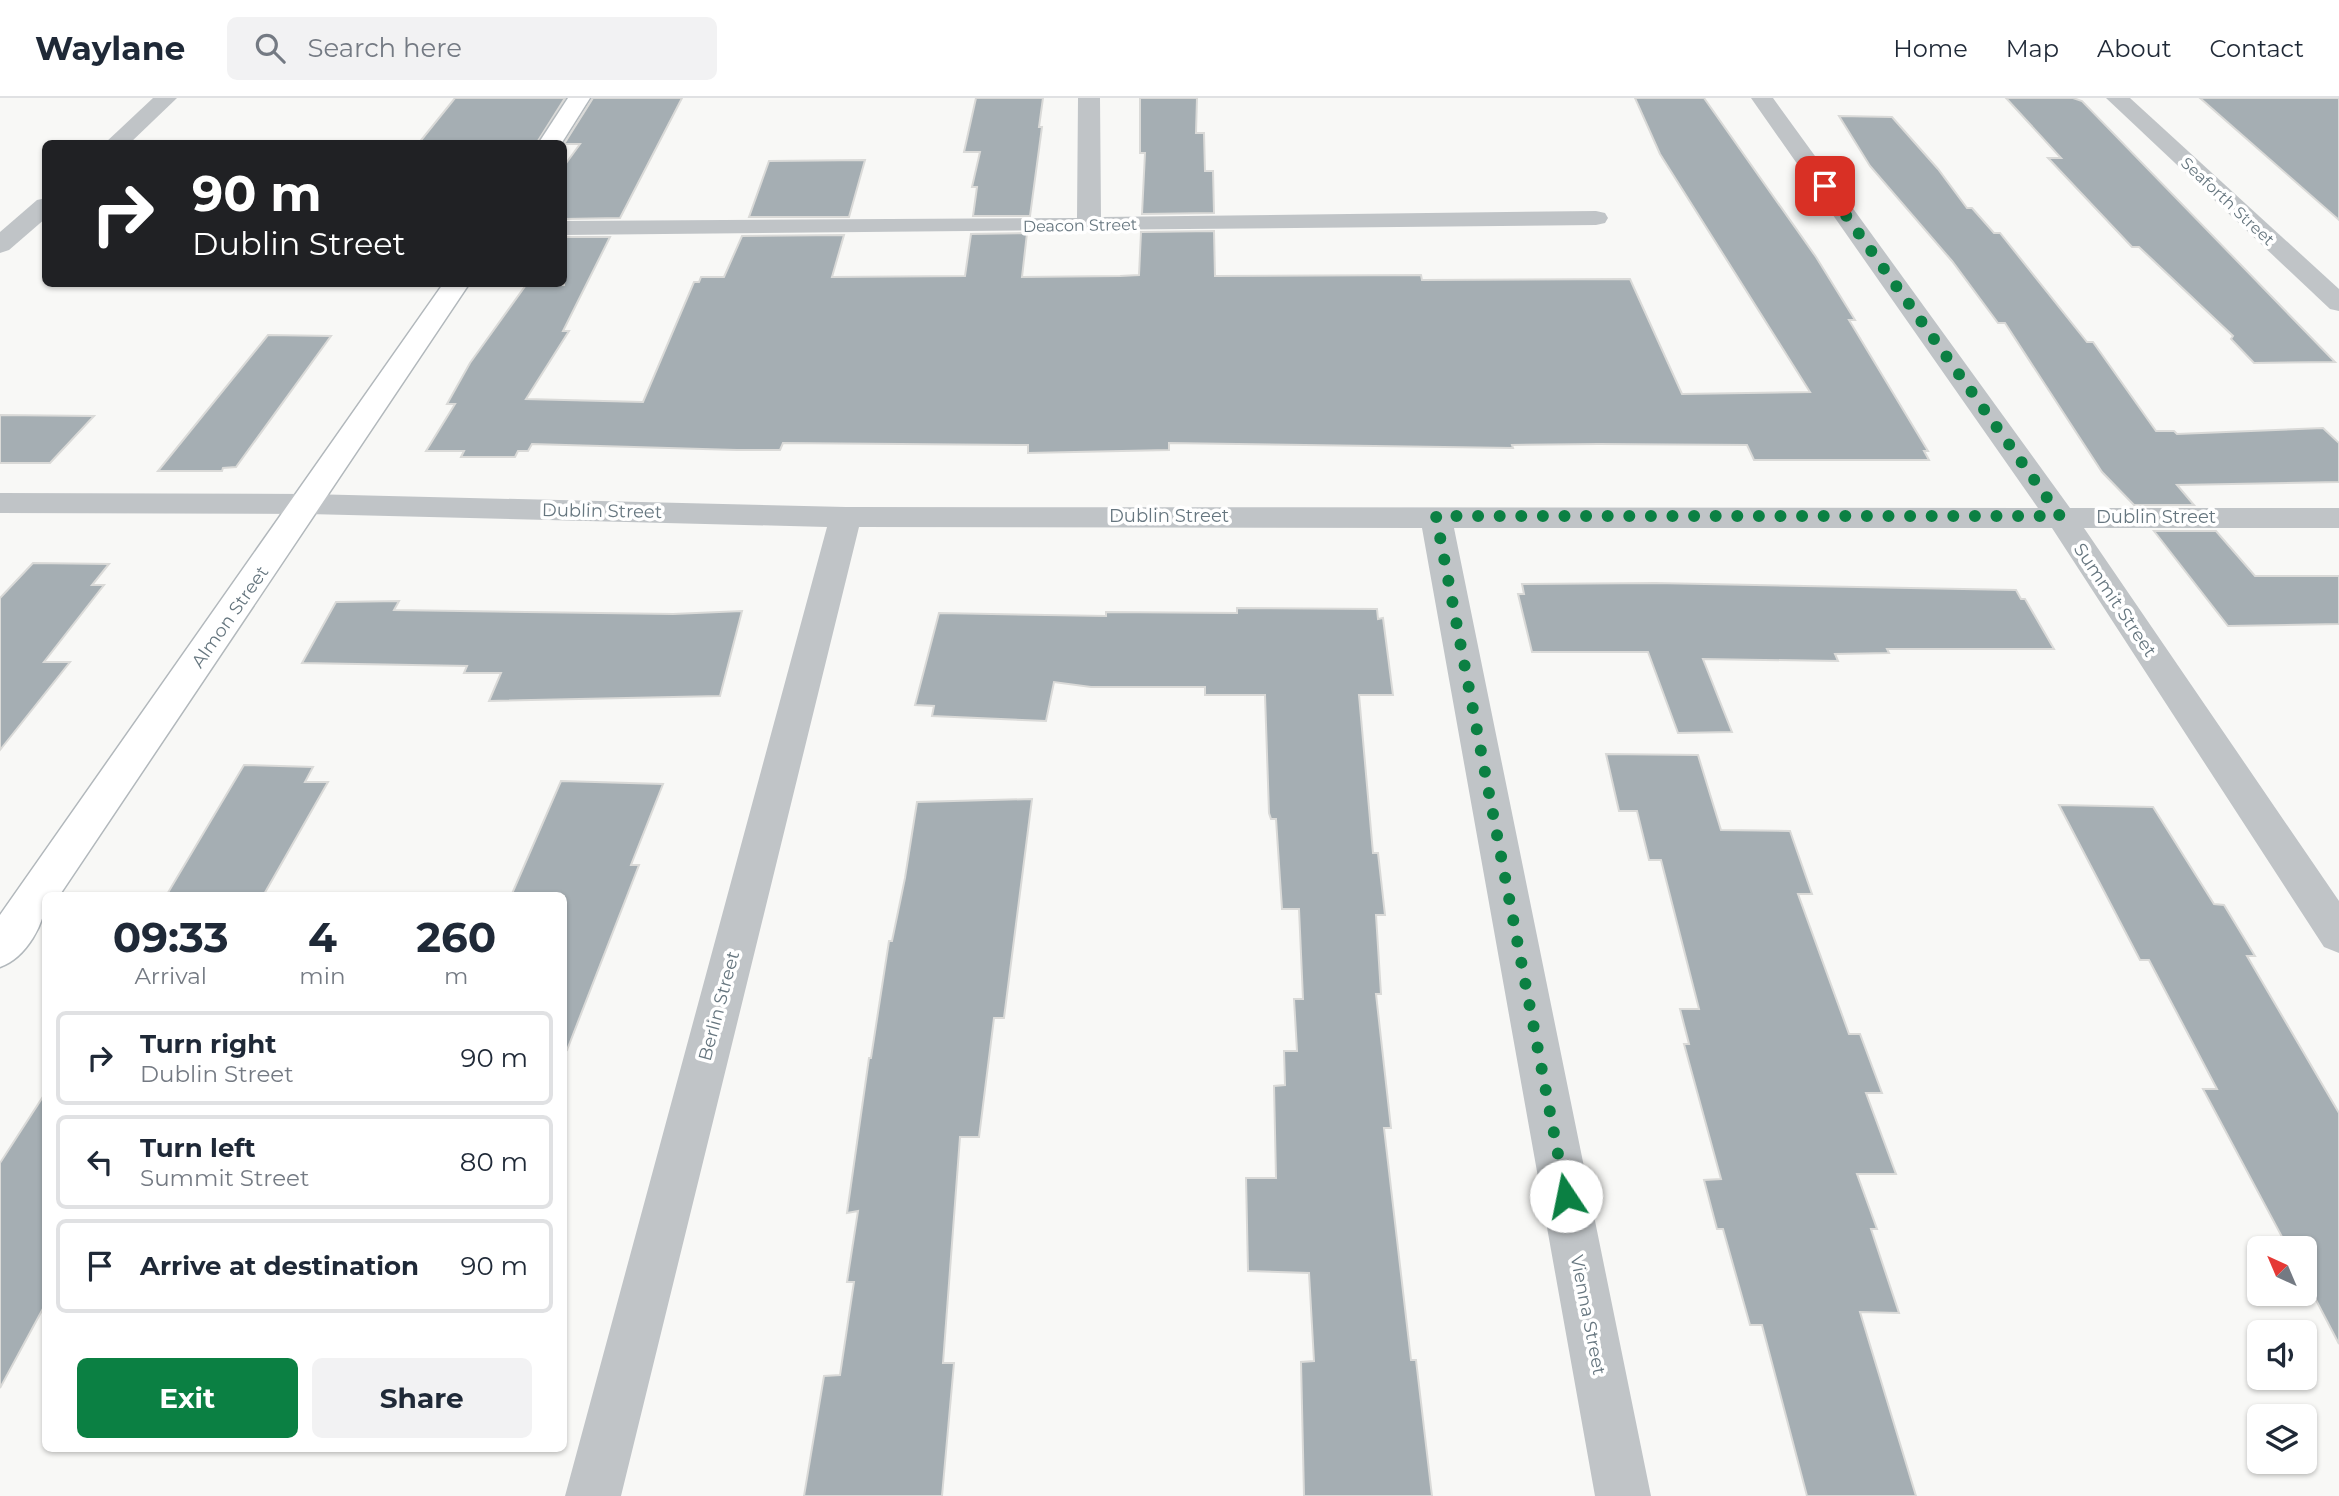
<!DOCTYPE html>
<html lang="en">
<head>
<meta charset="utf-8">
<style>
  :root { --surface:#fff; --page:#f2f2f3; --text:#1f2937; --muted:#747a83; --line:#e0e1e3; --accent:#0b8043 }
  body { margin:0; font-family:Montserrat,sans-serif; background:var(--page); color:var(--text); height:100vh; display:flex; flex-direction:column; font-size:26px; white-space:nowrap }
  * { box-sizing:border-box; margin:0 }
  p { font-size:23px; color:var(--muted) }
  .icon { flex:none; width:38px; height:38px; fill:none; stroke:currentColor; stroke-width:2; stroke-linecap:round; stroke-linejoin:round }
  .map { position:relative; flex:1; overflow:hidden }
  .drawer { position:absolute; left:42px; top:794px; width:525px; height:560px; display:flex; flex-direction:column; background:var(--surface); border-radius:10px; box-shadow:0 2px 5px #0004 }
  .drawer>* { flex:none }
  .banner { position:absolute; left:42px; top:42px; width:525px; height:147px; border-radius:10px; box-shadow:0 2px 5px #0004; background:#202124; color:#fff; overflow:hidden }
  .needle { width:46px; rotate:316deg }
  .fabs { position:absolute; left:2247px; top:1138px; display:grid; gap:14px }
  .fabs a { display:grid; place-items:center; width:70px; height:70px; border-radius:10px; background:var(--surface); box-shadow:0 2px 5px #0004; font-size:35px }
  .pin { position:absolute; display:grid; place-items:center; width:60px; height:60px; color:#fff; margin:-30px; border-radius:14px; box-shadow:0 4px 10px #0006 }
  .me { position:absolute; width:77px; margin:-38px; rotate:349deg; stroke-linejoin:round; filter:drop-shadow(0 0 5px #0008) }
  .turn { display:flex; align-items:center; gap:24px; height:147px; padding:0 35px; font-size:32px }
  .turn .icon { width:91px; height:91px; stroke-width:2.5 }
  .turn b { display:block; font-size:49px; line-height:60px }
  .eta { display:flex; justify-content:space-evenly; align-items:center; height:119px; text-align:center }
  .eta b { font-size:42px; font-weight:700; line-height:49px }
  .action { display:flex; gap:14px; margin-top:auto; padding:14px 35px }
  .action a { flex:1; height:80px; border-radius:10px; background:var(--accent); color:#fff; font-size:28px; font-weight:700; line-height:80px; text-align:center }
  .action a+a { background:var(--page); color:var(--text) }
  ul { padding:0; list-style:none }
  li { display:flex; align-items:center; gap:21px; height:94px; margin:0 14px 10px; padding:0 21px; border:4px solid var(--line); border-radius:10px }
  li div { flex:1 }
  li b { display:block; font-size:26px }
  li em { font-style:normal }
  header { display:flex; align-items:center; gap:42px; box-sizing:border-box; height:98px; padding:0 35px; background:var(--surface); border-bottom:2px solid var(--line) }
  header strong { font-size:33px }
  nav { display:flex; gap:38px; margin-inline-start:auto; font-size:24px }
  .search { width:490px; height:63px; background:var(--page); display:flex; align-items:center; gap:18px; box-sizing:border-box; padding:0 24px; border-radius:10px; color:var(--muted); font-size:26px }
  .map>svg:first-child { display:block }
</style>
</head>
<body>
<header>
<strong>Waylane</strong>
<div class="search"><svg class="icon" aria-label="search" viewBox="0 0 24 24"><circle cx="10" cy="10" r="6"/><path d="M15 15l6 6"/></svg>Search here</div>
<nav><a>Home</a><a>Map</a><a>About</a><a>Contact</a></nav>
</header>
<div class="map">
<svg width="2339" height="1398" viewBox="0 0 2339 1398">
  <rect width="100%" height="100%" fill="#f8f8f6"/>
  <g fill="#a5aeb3" stroke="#dadad8" stroke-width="2">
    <polygon points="455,0 565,0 536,46 418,46"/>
    <polygon points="593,0 682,0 620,120 564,121 564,68 580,46 564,46"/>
    <polygon points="976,0 1043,0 1039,29 1042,29 1030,118 973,118 977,89 972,89 980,54 964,54"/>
    <polygon points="1140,0 1197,0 1196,35 1204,35 1205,73 1213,73 1214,115 1142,116 1145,55 1140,55"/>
    <polygon points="1635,0 1704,0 1816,159 1855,222 1849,222 1928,353 1924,353 1929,362 1754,362 1747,347 1599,346 1512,347 1513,350 1169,345 1169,352 1028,355 1028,347 783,345 780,352 737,352 532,346 528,353 518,353 515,359 461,359 464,353 426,353 455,306 447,306 470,265 526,187 564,187 564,139 610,139 563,233 569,233 526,301 643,304 694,184 699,184 701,179 724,179 742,138 844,137 832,179 965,178 971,136 1027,135 1022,179 1120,178 1139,177 1141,134 1214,133 1215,178 1421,177 1422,182 1630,181 1682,296 1810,294 1660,56"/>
    <polygon points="2006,0 2073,0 2082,3 2335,264 2254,265 2231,241 2233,238 2139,149 2132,149 2048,60 2061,60"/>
    <polygon points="2200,0 2339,0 2339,122"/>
    <polygon points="1839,18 1892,19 1938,71 1967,110 1972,110 1994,135 2000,135 2087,244 2093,244 2156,333 2174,333 2177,336 2323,330 2339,345 2339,384 2177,387 2194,407 2134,407 2102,374 2005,225 1998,225 1952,163 1870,68"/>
    <polygon points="865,62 849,119 749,119 769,63"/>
    <polygon points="268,237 331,238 236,369 223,370 222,373 158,373"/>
    <polygon points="0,317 94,318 50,365 0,365"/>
    <polygon points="2154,433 2216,433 2255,478 2339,478 2339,526 2228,528"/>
    <polygon points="33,465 109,466 92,487 104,487 44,564 70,564 0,652 0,500"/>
    <polygon points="1655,485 2016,492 2021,501 2025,501 2054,551 1887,551 1889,555 1835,556 1838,563 1703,561 1732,634 1678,635 1648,554 1532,554 1518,496 1524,496 1522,486"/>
    <polygon points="399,503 394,512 673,516 742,513 720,598 489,603 501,575 464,575 467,568 302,565 336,504"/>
    <polygon points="1237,510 1377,511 1378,521 1383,520 1393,597 1359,597 1373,755 1378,755 1385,817 1376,817 1381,896 1376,896 1391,1030 1384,1030 1411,1262 1416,1262 1432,1398 1304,1398 1301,1264 1314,1263 1309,1175 1248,1173 1246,1080 1276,1080 1274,988 1285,987 1284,953 1297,953 1294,901 1303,901 1299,811 1282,811 1276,721 1271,721 1269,715 1265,597 1205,597 1205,589 1091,589 1054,584 1046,623 932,618 934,608 915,607 939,515 1106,518 1106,514 1237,515"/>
    <polygon points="1606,656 1698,657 1721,732 1790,733 1812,796 1798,796 1849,936 1860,936 1882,995 1866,995 1896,1076 1857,1076 1877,1131 1871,1131 1899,1215 1860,1214 1916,1398 1807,1398 1762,1227 1750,1227 1723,1131 1717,1131 1704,1082 1721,1081 1684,946 1689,946 1680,911 1699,911 1661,762 1649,762 1637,713 1619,713"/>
    <polygon points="244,667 313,669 305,684 328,684 263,798 166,798"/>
    <polygon points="561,683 663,686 631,767 639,767 567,952 564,951 564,798 511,798"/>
    <polygon points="1032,701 1004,920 994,920 979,1039 960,1039 943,1265 954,1265 942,1398 804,1398 824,1278 840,1277 854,1184 847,1184 858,1113 847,1115 869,960 871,960 889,843 892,843 905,780 917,704"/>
    <polygon points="2059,707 2153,709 2214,806 2224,807 2255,858 2247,858 2339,1015 2339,1246 2305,1181 2305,1150 2288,1150 2203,991 2217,991 2149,862 2140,862"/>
    <polygon points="46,994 46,1205 0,1290 0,1065"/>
  </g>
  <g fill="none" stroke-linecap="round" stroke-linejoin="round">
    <g stroke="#b2b8bc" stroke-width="3">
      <g id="secondary">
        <polygon points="568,0 590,0 561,46 538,46"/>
        <path d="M443,186H469L59,798H46C46,825 26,860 0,869V817Z"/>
      </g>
    </g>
    <g fill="#c0c4c7" fill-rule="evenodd">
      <polygon points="153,0 177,0 129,46 104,46"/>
      <polygon points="1078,0 1100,0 1101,119 1596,113 1605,115 1608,120 1605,125 1596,127 564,137 564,123 1077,120"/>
      <polygon points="1751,0 1773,0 2070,410 2339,410 2339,430 2084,430 2339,803 2339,855 2324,849 2052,430 1454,430 1651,1398 1595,1398 1422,430 859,429 621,1398 565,1398 827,429 308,416 0,415 0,395 308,396 846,409 2038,410"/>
      <polygon points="2106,0 2130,0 2339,191 2339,213 2330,211"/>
      <polygon points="46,100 46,120 9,152 0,155 0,134 37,102"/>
    </g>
    <use href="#secondary" fill="#fff" fill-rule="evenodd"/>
  </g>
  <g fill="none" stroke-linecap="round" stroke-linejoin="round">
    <polyline stroke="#0b8043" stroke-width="12" stroke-dasharray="0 21.6" points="1566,1098 1436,418 2060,418 1825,88"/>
  </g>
  <g text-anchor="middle" stroke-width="7" stroke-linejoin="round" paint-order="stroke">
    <g font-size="16" fill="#66767f" stroke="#fff">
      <text transform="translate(2228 103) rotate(43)" y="6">Seaforth Street</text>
      <text transform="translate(1080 127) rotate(-1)" y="6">Deacon Street</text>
    </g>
    <g font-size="18" fill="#66767f" stroke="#fff">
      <text transform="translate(602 413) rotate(1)" y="6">Dublin Street</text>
      <text x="1169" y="424">Dublin Street</text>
      <text x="2156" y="425">Dublin Street</text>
      <text transform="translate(2115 502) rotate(56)" y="6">Summit Street</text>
      <text transform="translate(230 519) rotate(-55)" y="6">Almon Street</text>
      <text transform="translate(719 908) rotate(-75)" y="6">Berlin Street</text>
      <text transform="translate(1588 1217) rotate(79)" y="6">Vienna Street</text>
    </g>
  </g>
</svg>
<div class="fabs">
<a><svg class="needle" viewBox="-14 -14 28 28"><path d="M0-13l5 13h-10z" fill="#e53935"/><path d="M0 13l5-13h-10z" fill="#747a83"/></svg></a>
<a><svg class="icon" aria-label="sound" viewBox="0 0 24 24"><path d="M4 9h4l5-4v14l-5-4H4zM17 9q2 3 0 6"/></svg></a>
<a><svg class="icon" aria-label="layers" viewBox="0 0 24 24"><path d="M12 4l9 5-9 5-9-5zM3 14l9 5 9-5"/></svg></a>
</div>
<div class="pin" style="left:1825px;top:88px;background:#d93025"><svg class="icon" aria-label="arrive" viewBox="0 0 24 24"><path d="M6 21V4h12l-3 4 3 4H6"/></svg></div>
<svg class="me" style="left:1566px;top:1098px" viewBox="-20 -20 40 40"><circle r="19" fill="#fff"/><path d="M0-13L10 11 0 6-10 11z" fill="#0b8043"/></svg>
<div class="banner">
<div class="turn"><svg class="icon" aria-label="right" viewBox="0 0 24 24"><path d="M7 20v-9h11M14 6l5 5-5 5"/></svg><div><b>90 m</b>Dublin Street</div></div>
</div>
<section class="drawer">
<div class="eta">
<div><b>09:33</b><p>Arrival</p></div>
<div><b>4</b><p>min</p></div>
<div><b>260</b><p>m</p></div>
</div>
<ul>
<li><svg class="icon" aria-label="right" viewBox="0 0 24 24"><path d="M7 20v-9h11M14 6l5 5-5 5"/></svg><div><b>Turn right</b><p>Dublin Street</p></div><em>90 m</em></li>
<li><svg class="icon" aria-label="left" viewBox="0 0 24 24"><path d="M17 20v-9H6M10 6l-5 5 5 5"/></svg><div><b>Turn left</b><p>Summit Street</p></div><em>80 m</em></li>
<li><svg class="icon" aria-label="arrive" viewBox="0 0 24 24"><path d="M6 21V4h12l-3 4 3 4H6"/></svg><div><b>Arrive at destination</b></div><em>90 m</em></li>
</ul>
<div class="action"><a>Exit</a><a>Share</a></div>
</section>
</div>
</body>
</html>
